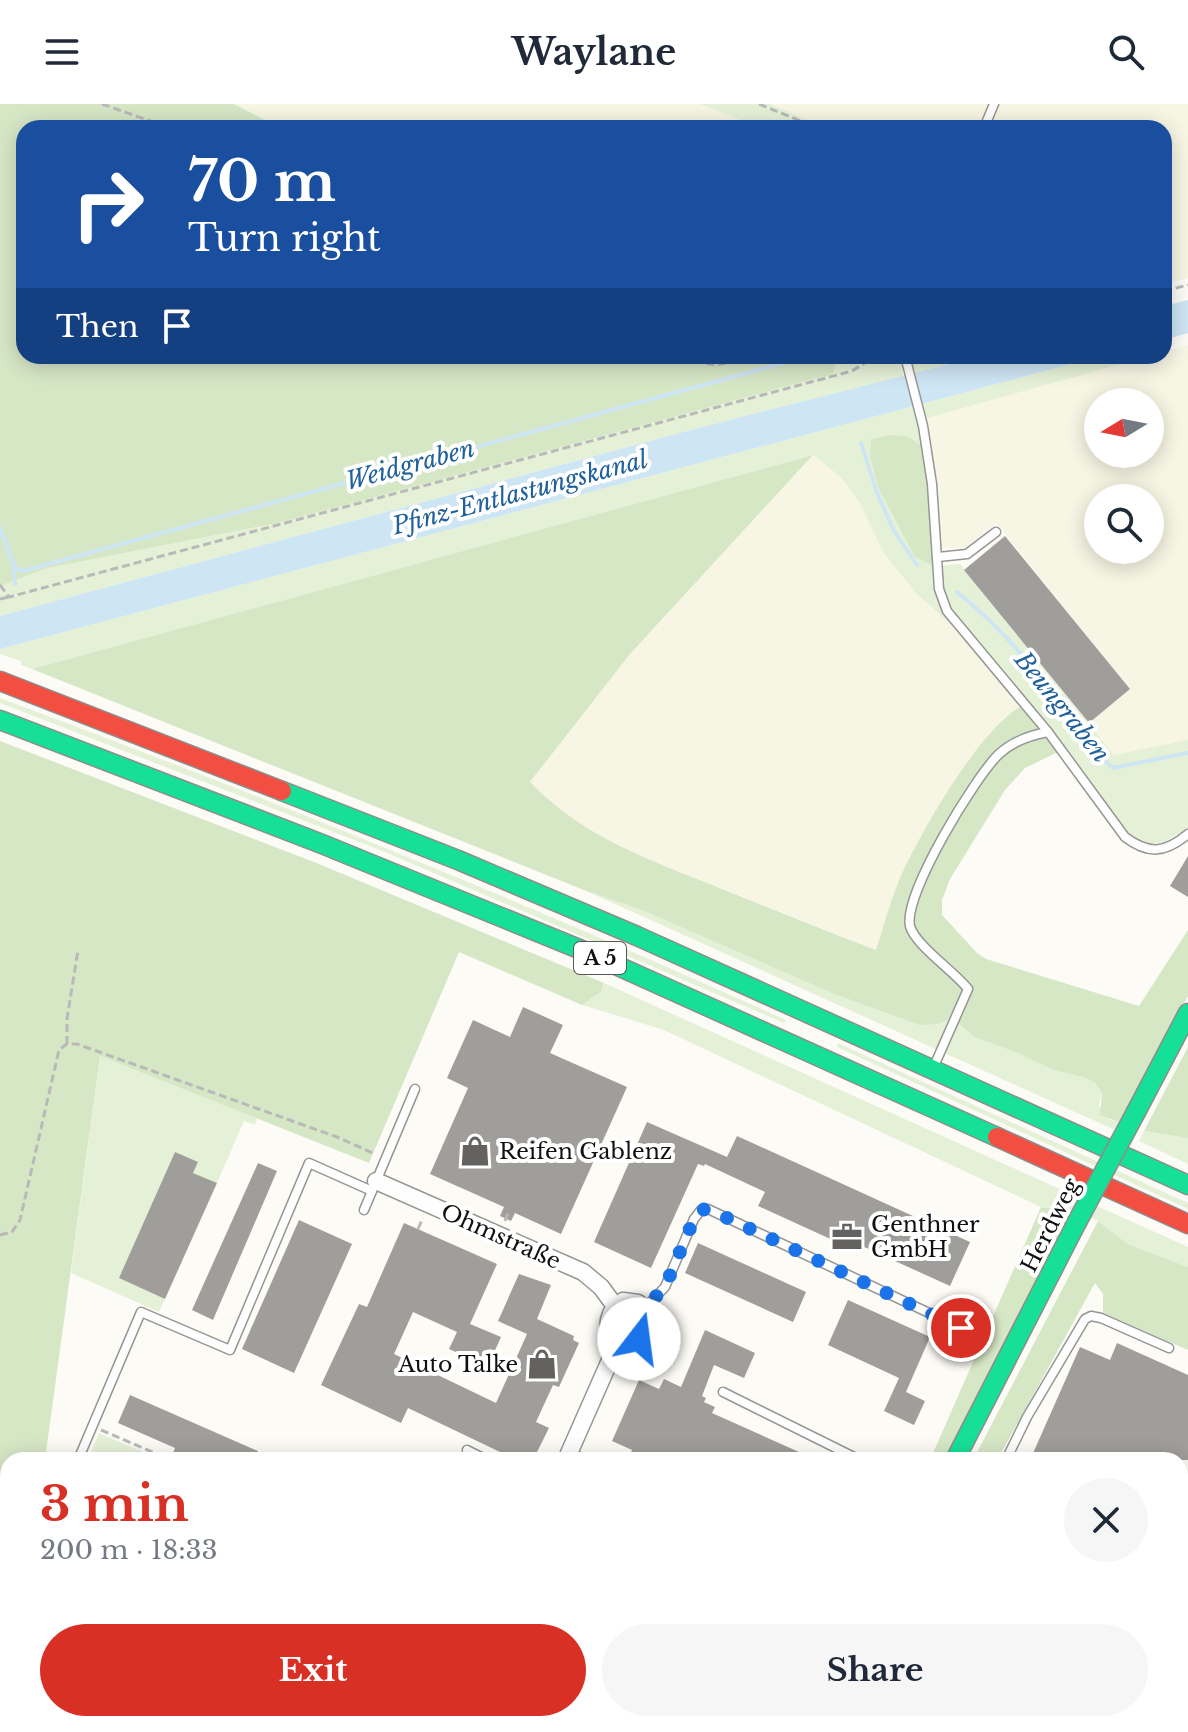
<!DOCTYPE html>
<html lang="en">
<head>
<meta charset="utf-8">
<style>
  :root { --surface:#fff; --page:#f6f6f7; --text:#1f2937; --muted:#747a83; --accent:#d93025 }
  body { margin:0; font-family:"Libre Baskerville",serif; background:var(--page); color:var(--text); height:100vh; display:flex; flex-direction:column; font-size:30px; white-space:nowrap }
  * { box-sizing:border-box; margin:0 }
  p { font-size:26px; color:var(--muted) }
  .icon { flex:none; width:44px; height:44px; fill:none; stroke:currentColor; stroke-width:2; stroke-linecap:round; stroke-linejoin:round }
  .map { position:relative; flex:1; overflow:hidden }
  .sheet { position:absolute; left:0px; top:1348px; width:1188px; height:280px; display:flex; flex-direction:column; background:var(--surface); border-radius:24px 24px 0 0; box-shadow:0 4px 20px #0003 }
  .sheet>* { flex:none }
  .hud { position:absolute; left:16px; top:16px; width:1156px; height:244px; border-radius:24px; box-shadow:0 4px 20px #0003; background:#1a4fa0; color:#fff; overflow:hidden }
  .needle { width:52px; rotate:260deg }
  .controls { position:absolute; left:1084px; top:284px; display:grid; gap:16px }
  .controls a { display:grid; place-items:center; width:80px; height:80px; border-radius:50%; background:var(--surface); box-shadow:0 4px 20px #0003; font-size:40px }
  .pin { position:absolute; display:grid; place-items:center; width:68px; height:68px; color:#fff; margin:-34px; border:4px solid #fff; border-radius:50%; box-shadow:0 2px 8px #0007 }
  .me { position:absolute; width:88px; margin:-44px; rotate:15deg; stroke-linejoin:round; filter:drop-shadow(0 0 6px #0008) }
  .turn { display:flex; align-items:center; gap:28px; height:168px; padding:0 40px; font-size:36px }
  .turn .icon { width:104px; height:104px; stroke-width:2.5 }
  .turn b { display:block; font-size:56px; line-height:68px }
  .then { display:flex; align-items:center; height:76px; padding:0 40px; background:#0003; gap:16px; font-size:30px }
  .round { display:grid; place-items:center; flex:none; width:84px; height:84px; border-radius:42px; background:var(--page) }
  .overview { display:flex; align-items:center; justify-content:space-between; height:136px; padding:0 40px }
  h1 { font-size:48px; font-weight:700; line-height:60px; color:var(--accent) }
  .cta { display:flex; gap:16px; margin-top:auto; padding:16px 40px }
  .cta a { flex:1; height:92px; border-radius:48px; background:var(--accent); color:#fff; font-size:32px; font-weight:700; line-height:92px; text-align:center }
  .cta a+a { background:var(--page); color:var(--text) }
  header { display:flex; justify-content:space-between; align-items:center; height:104px; padding:0 40px; background:var(--surface); font-size:36px; font-weight:700 }
  .map>svg:first-child { display:block }
</style>
</head>
<body>
<header><svg class="icon" aria-label="menu" viewBox="0 0 24 24"><path d="M4 6h16M4 12h16M4 18h16"/></svg>Waylane<svg class="icon" aria-label="search" viewBox="0 0 24 24"><circle cx="10" cy="10" r="6"/><path d="M15 15l6 6"/></svg></header>
<div class="map">
<svg width="1188" height="1628" viewBox="0 0 1188 1628">
  <rect width="100%" height="100%" fill="#fcfbf6"/>
  <g fill="#f7f6e4" fill-rule="evenodd">
    <polygon points="234,0 700,0 760,24 281,24"/>
    <polygon points="770,0 1188,0 1188,174 1164,180 1164,24 827,24"/>
    <path d="M1188,241V636L1114,652L1089,619L1130,585L996,419L968,442L960,445L932,442L931,406L922,344L924,315L1150,252H1164V248ZM1098,298H1150V350H1098ZM1098,394H1150V446H1098Z"/>
    <polygon points="813,351 842,374 859,398 885,451 916,489 962,531 1022,602 1002,616 991,628 957,675 904,766 876,846 638,751 594,729 554,703 530,678 630,550"/>
  </g>
  <g fill="#e5f1d7">
    <polygon points="700,0 770,0 827,24 760,24"/>
    <polygon points="839,252 981,252 915,269 902,260 903,272 687,327 0,512 0,482 48,464 278,419 833,270"/>
    <path d="M1102,252H1150L924,315L922,342C904,329 892,330 871,335L933,462L960,460L1114,651L1188,636V724L1162,739L1149,740L1137,737L1127,728L1071,650L1045,634L1036,618L962,531L916,489L885,451L859,398L842,374L813,351L32,565L21,561V557L0,550V545Z"/>
    <path d="M0,594C266,693 528,799 786,916L784,919L380,746L0,599Z"/>
    <polygon points="584,786 642,806 834,890 919,921 951,914 1053,966 1083,973 1095,979 1102,989 1099,1001 1108,1015 1118,1018 1115,1026"/>
    <polygon points="604,879 1188,1143 1188,1163 1128,1140 1098,1117 1073,1107 1041,1103 664,926 582,901 601,888"/>
    <polygon points="838,939 1188,1099 1188,1105 837,943"/>
    <polygon points="100,952 257,1014 255,1021 244,1017 217,1079 193,1069 197,1058 175,1048 120,1174 165,1195 159,1208 71,1169"/>
    <polygon points="1144,1027 1188,1034 1188,1060 1139,1037"/>
    <polygon points="99,1329 162,1356 88,1356"/>
  </g>
  <g fill="#d6e7c6">
    <polygon points="0,0 234,0 281,24 24,24 24,252 839,252 833,270 278,419 48,464 0,482"/>
    <polygon points="890,331 907,332 922,342 931,406 933,462 915,453 878,383 870,352 871,335"/>
    <path d="M813,351L630,550L530,678C584,735 656,758 727,787C777,807 826,827 876,846C885,819 892,790 904,765C925,722 981,623 1022,602L1058,648L1025,664L1005,686L950,775L942,796V811L977,849L986,855L1139,902L1188,826V892L1132,999L1118,1018L1100,1011L1102,989L1095,979L1083,973L1053,966L1018,949L975,933L952,914L938,920L919,921L834,890L642,806L584,786L32,565Z"/>
    <polygon points="0,637 314,758 604,879 601,888 582,901 459,848 369,1059 100,952 45,1356 8,1356 8,1423 0,1422"/>
    <polygon points="1188,943 1188,1034 1144,1027"/>
    <polygon points="1041,1103 1073,1107 948,1356 930,1356"/>
    <polygon points="1098,1117 1128,1140 1188,1163 1188,1246 1103,1209 1103,1190 1095,1179 999,1353 989,1350 985,1356 973,1356"/>
  </g>
  <g fill="#cee5f4">
    <polygon points="1188,196 1188,229 1164,236 1164,202"/>
    <polygon points="981,252 1102,252 0,545 0,512 687,327"/>
  </g>
  <g fill="none" stroke-linecap="round" stroke-linejoin="round">
    <g stroke="#cee5f4" stroke-width="4">
      <polyline points="838,252 843,258"/>
      <polyline points="861,339 877,389 894,427 917,461"/>
      <polyline points="0,424 13,459 15,480"/>
      <polyline points="13,459 17,465 23,467 809,252"/>
      <path d="M957,488C999,521 1035,564 1067,606C1082,625 1094,648 1113,664L1188,649"/>
    </g>
  </g>
  <g fill="#a09e9b">
    <polygon points="1005,432 1130,585 1089,619 964,466"/>
    <polygon points="1188,752 1188,793 1170,782"/>
    <polygon points="523,903 563,921 550,949 627,983 561,1130 515,1109 511,1117 500,1112 504,1103 430,1070 468,984 447,974 473,916 510,933"/>
    <polygon points="647,1018 727,1053 737,1032 970,1138 950,1182 851,1137 848,1143 758,1102 765,1088 705,1060 704,1062 698,1060 651,1164 594,1138"/>
    <polygon points="175,1048 198,1058 193,1069 217,1079 165,1195 119,1174"/>
    <polygon points="258,1059 277,1067 213,1216 192,1206"/>
    <polygon points="299,1116 352,1140 294,1269 242,1245"/>
    <polygon points="404,1119 497,1160 470,1220 501,1233 485,1269 455,1255 458,1249 449,1245 457,1228 413,1208 394,1250 496,1299 527,1230 498,1217 519,1170 551,1181 537,1215 574,1232 573,1236 579,1239 559,1283 553,1281 536,1318 549,1324 533,1356 517,1356 408,1304 401,1319 321,1281 359,1200 367,1203"/>
    <polygon points="698,1139 806,1188 793,1218 685,1169"/>
    <polygon points="848,1196 930,1233 906,1288 925,1297 914,1321 884,1307 899,1274 828,1241"/>
    <polygon points="705,1226 755,1249 744,1274 714,1261 702,1292 706,1294 704,1298 715,1303 712,1309 817,1356 628,1356 632,1346 612,1337 639,1276 659,1285 664,1275 681,1283"/>
    <polygon points="1117,1239 1188,1271 1188,1356 1030,1356 1080,1243 1110,1256"/>
    <polygon points="130,1291 258,1347 254,1356 202,1356 187,1349 184,1356 170,1356 175,1344 118,1319"/>
  </g>
  <g fill="none" stroke-linecap="round" stroke-linejoin="round">
    <g stroke="#969694" stroke-width="11">
      <g id="lane">
        <polyline points="984,24 994,0"/>
        <path d="M905,252L923,322L932,380L939,485L947,507L1048,628L1125,733C1149,751 1165,749 1188,730"/>
        <polyline points="938,453 967,450 996,428"/>
        <path d="M935,960L968,885C954,867 915,841 910,822C903,791 975,673 999,650C1012,638 1031,631 1048,628"/>
        <polyline points="364,1106 415,985"/>
        <polyline points="645,1204 665,1183 694,1115 701,1106 708,1105 961,1224"/>
        <polyline points="723,1288 860,1356"/>
        <polyline points="467,1346 487,1356"/>
        <polyline points="570,1349 587,1356"/>
        <polyline points="78,1356 141,1208 230,1246 309,1059 372,1087"/>
        <polyline points="1006,1356 1027,1313 1085,1215 1091,1212 1101,1214 1169,1244"/>
        <polyline points="0,1563 8,1535"/>
        <polyline points="369,1620 384,1628"/>
        <polyline points="156,1628 158,1620"/>
        <polyline points="878,1628 882,1620"/>
      </g>
    </g>
    <g stroke="#969694" stroke-width="19">
      <g id="street">
        <polyline points="376,1077 583,1168 601,1183 615,1202"/>
        <path d="M566,1356L611,1254L645,1229L648,1222V1208L638,1199L623,1197C600,1211 611,1232 611,1254"/>
        <polyline points="0,1441 8,1443"/>
        <polyline points="491,1620 506,1628"/>
      </g>
    </g>
    <g stroke="#8d8c8a" stroke-width="21">
      <g id="fast">
        <polyline points="0,616 322,740 589,849 997,1033"/>
        <polyline points="282,687 458,756 637,832 1188,1081"/>
        <polyline points="1136,1008 1188,909"/>
        <polyline points="955,1356 1076,1120"/>
        <polyline points="826,1628 829,1620"/>
      </g>
    </g>
    <g stroke="#8d8c8a" stroke-width="21">
      <g id="jam">
        <polyline points="0,577 282,687"/>
        <polyline points="997,1033 1188,1120"/>
      </g>
    </g>
    <g stroke="#b9b9b8" stroke-width="3" stroke-dasharray="8 4" stroke-linecap="butt">
      <polyline points="102,0 170,24"/>
      <polyline points="759,0 818,24"/>
      <polyline points="1164,187 1188,181"/>
      <polyline points="659,252 716,261 768,252"/>
      <polyline points="0,481 9,493 852,267 876,252"/>
      <polyline points="0,495 9,493"/>
      <polyline points="67,940 67,915 78,846"/>
      <polyline points="505,1117 509,1106"/>
      <polyline points="418,1125 423,1114"/>
      <polyline points="0,1131 12,1128 20,1116 59,946 67,940 77,940 337,1033 375,1050"/>
      <polyline points="101,1326 171,1356"/>
    </g>
    <use href="#lane" stroke="#fffefe" stroke-width="8"/>
    <use href="#street" stroke="#fffefe" stroke-width="16"/>
    <use href="#fast" stroke="#16e098" stroke-width="18"/>
    <use href="#jam" stroke="#f24e42" stroke-width="18"/>
    <g stroke="#8d8c8a" stroke-width="21" stroke-linecap="butt">
      <polyline id="fast-bridge" points="1076,1120 1136,1008"/>
    </g>
    <use href="#fast-bridge" stroke="#16e098" stroke-width="18"/>
  </g>
  <g fill="none" stroke-linecap="round" stroke-linejoin="round">
    <polyline stroke="#1a73e8" stroke-width="14" stroke-dasharray="0 25.2" points="639,1235 648,1222 645,1204 665,1183 694,1115 701,1106 708,1105 961,1224"/>
  </g>
  <defs>
    <g id="shop-bare" transform="scale(2.4)"><path d="M-5-2.5h2.3a2.7 3.5 0 0 1 5.4 0H5L5.5 6h-11ZM-1.5-2.5h3a1.5 2.3 0 0 0-3 0Z" fill="#636260" stroke="#fff" stroke-width="2.5" paint-order="stroke"/></g>
    <g id="office-bare" transform="scale(2.4)"><path d="M-6-3h4V-5.5h4V-3h4V5H-6ZM-1-4.5V-3h2v-1.5ZM-6 0V1H6V0Z" fill="#636260" stroke="#fff" stroke-width="2.5" paint-order="stroke"/></g>
  </defs>
  <g fill-rule="evenodd">
    <use href="#shop-bare" x="475" y="1047"/>
    <use href="#office-bare" x="847" y="1133"/>
    <use href="#shop-bare" x="542" y="1260"/>
  </g>
  <g text-anchor="middle" stroke-width="8" stroke-linejoin="round" paint-order="stroke">
    <rect fill="#fff" stroke="#585858" stroke-width="2" x="574" y="838" width="52" height="32" rx="6"/>
    <g font-size="20" font-weight="bold" fill="#101010">
      <text x="600" y="861">A 5</text>
    </g>
    <g font-size="22" fill="#101010" stroke="#fff" text-anchor="start">
      <text x="499" y="1055">Reifen Gablenz</text>
      <text x="871" y="1128">Genthner<tspan x="871" dy="25">GmbH</tspan></text>
      <text x="518" y="1268" text-anchor="end">Auto Talke</text>
    </g>
    <g font-size="22" fill="#101010" stroke="#fff">
      <text transform="translate(1050 1121) rotate(-63)" y="8">Herdweg</text>
      <text transform="translate(501 1132) rotate(24)" y="8">Ohmstraße</text>
    </g>
    <g font-size="24" font-style="italic" fill="#20609b" stroke="#fff">
      <text transform="translate(410 361) rotate(-15)" y="8">Weidgraben</text>
      <text transform="translate(520 389) rotate(-15)" y="8">Pfinz-Entlastungskanal</text>
      <text transform="translate(1062 603) rotate(51)" y="8">Beungraben</text>
    </g>
  </g>
</svg>
<div class="controls">
<a><svg class="needle" viewBox="-14 -14 28 28"><path d="M0-13l5 13h-10z" fill="#e53935"/><path d="M0 13l5-13h-10z" fill="#747a83"/></svg></a>
<a><svg class="icon" aria-label="search" viewBox="0 0 24 24"><circle cx="10" cy="10" r="6"/><path d="M15 15l6 6"/></svg></a>
</div>
<div class="pin" style="left:961px;top:1224px;background:#d93025"><svg class="icon" aria-label="arrive" viewBox="0 0 24 24"><path d="M6 21V4h12l-3 4 3 4H6"/></svg></div>
<svg class="me" style="left:639px;top:1235px" viewBox="-20 -20 40 40"><circle r="19" fill="#fff"/><path d="M0-13L10 11 0 6-10 11z" fill="#1a73e8"/></svg>
<div class="hud">
<div class="turn"><svg class="icon" aria-label="right" viewBox="0 0 24 24"><path d="M7 20v-9h11M14 6l5 5-5 5"/></svg><div><b>70 m</b>Turn right</div></div>
<div class="then">Then<svg class="icon" aria-label="arrive" viewBox="0 0 24 24"><path d="M6 21V4h12l-3 4 3 4H6"/></svg></div>
</div>
<section class="sheet">
<div class="overview"><div><h1>3 min</h1><p>200 m · 18:33</p></div><a class="round"><svg class="icon" aria-label="close" viewBox="0 0 24 24"><path d="M6 6l12 12M18 6L6 18"/></svg></a></div>
<div class="cta"><a>Exit</a><a>Share</a></div>
</section>
</div>
</body>
</html>
